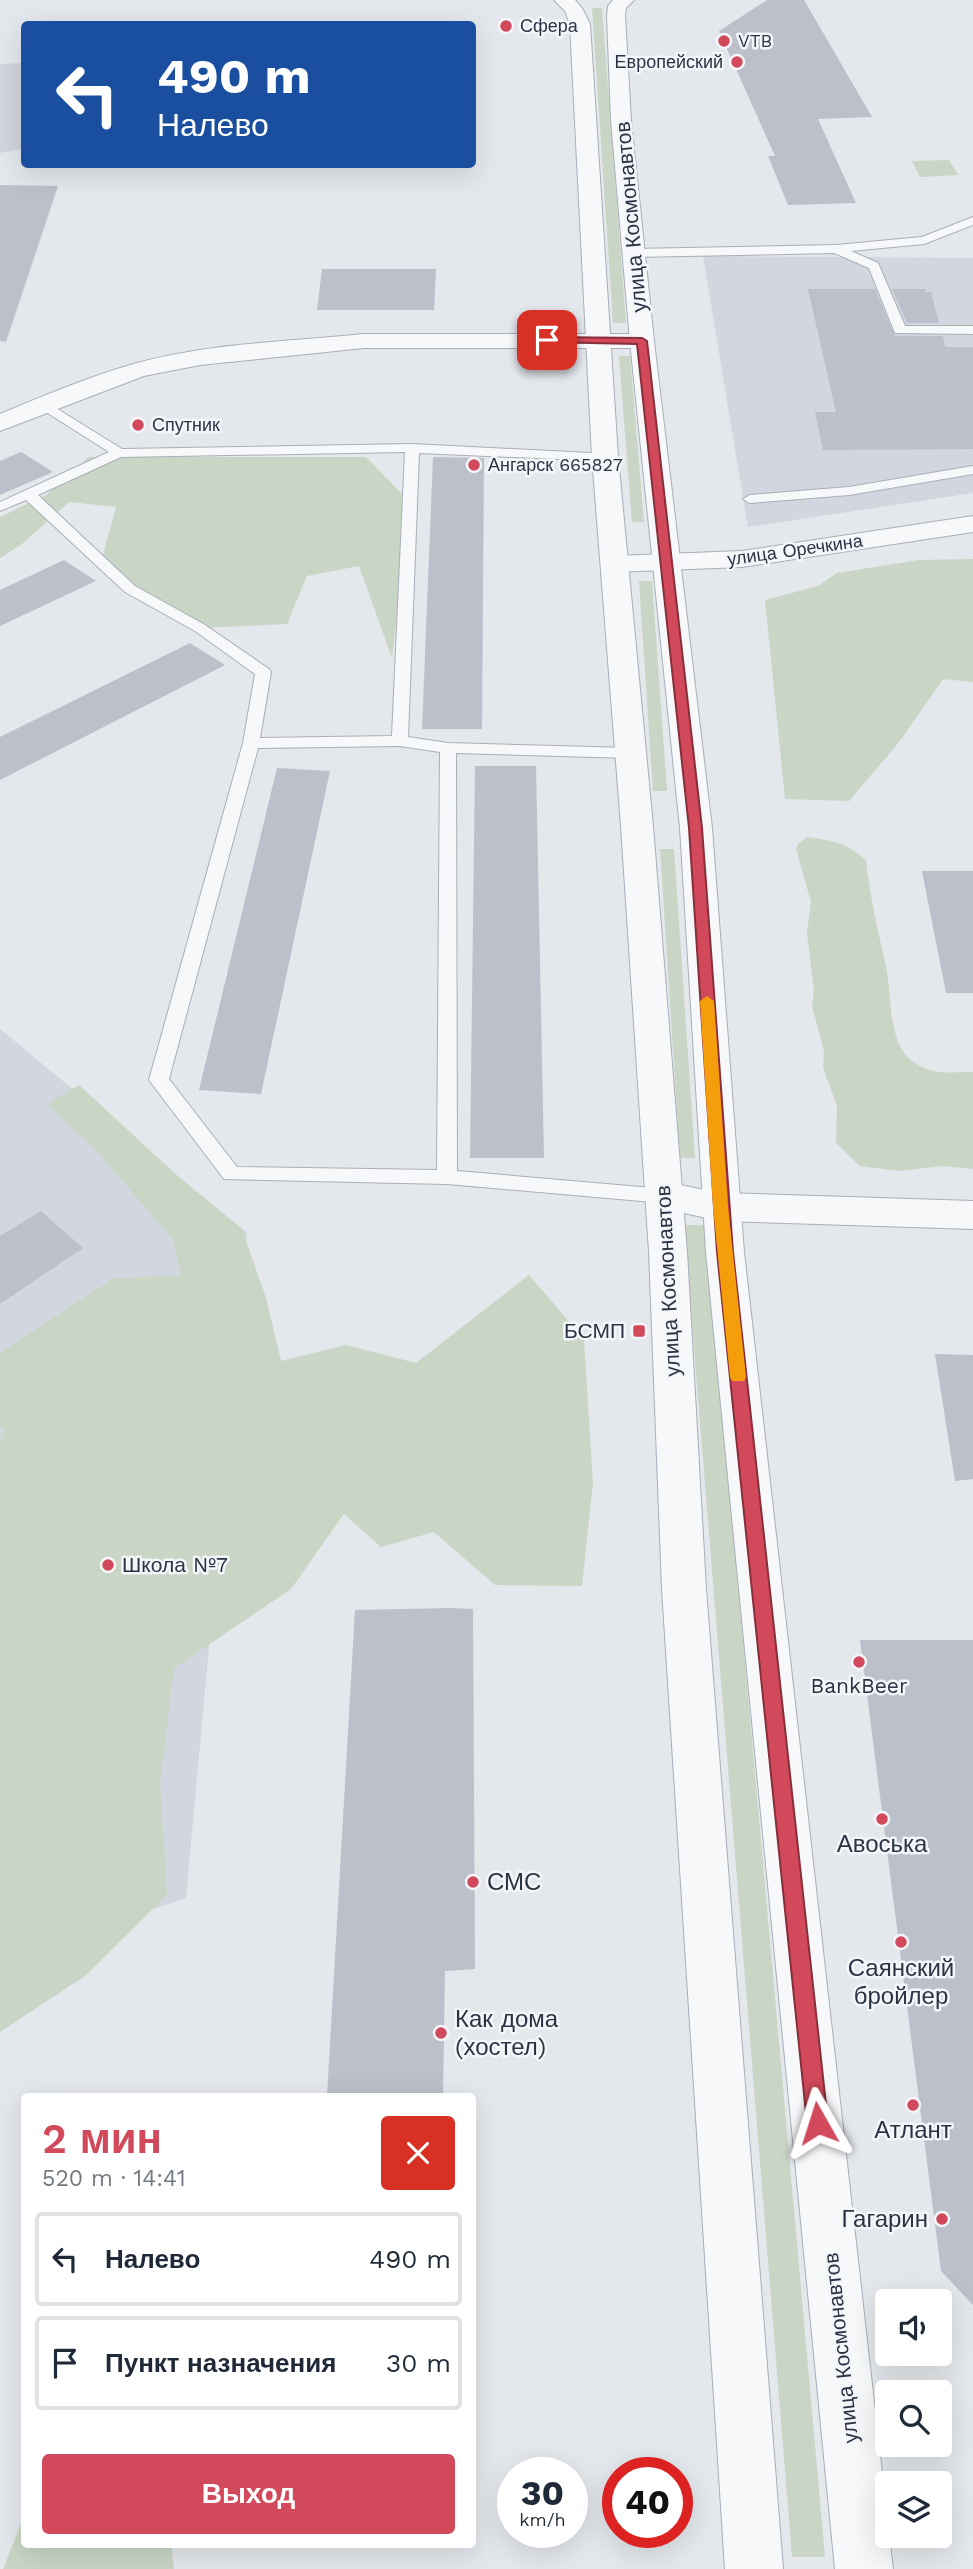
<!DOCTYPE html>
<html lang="ru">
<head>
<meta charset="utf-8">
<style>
  :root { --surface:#fff; --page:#f6f6f7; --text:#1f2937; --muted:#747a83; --line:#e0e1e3; --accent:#d1495b }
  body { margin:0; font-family:"Work Sans",sans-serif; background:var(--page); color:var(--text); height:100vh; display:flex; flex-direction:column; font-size:26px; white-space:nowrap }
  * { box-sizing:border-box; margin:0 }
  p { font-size:23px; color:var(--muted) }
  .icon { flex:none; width:38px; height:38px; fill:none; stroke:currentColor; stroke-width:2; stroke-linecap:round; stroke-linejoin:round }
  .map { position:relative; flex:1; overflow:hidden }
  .sheet { position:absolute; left:21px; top:2093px; width:455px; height:455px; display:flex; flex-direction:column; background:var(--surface); border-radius:7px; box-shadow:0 7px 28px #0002 }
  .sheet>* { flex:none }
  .banner { position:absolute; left:21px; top:21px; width:455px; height:147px; border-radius:7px; box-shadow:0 7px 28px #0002; background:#1a4fa0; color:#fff; overflow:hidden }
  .controls { position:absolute; left:875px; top:2289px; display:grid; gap:14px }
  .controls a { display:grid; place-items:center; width:77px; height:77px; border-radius:7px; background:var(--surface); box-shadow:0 7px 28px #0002; font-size:35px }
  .speed { position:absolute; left:497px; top:2457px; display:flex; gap:14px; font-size:35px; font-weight:700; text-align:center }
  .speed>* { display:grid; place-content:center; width:91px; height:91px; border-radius:50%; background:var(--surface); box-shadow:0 7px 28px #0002; line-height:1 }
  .speed small { font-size:18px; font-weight:400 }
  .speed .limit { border:10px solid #d22; background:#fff; color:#111 }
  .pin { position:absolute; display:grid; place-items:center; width:60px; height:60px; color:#fff; margin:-30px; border-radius:14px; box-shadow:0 4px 10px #0006 }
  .me { position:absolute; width:77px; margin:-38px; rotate:354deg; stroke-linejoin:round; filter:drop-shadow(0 0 5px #0008) }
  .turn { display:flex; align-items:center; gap:24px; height:147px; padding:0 21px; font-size:32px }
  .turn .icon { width:91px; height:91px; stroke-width:2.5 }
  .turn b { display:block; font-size:49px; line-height:60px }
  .round { display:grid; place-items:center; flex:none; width:74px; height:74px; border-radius:7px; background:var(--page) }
  .overview { display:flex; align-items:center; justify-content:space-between; height:119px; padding:0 21px }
  h1 { font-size:42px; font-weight:600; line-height:52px; color:var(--accent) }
  .cta { display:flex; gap:14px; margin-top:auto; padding:14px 21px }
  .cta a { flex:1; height:80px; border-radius:7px; background:var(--accent); color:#fff; font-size:28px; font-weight:600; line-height:80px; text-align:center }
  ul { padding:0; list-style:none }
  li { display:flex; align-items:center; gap:21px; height:94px; margin:0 14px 10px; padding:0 7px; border:4px solid var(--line); border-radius:7px }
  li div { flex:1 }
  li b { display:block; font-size:26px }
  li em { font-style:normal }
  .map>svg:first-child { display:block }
</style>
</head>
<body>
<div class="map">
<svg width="973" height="2569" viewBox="0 0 973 2569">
  <rect width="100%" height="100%" fill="#e4e7ec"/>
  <g fill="#d2d6de">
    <polygon points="24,63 24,149 0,153 0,64"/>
    <polygon points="703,256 973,258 973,493 748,527"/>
    <polygon points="0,1029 247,1233 186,1898 0,1961"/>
  </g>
  <g fill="#c9d6c5">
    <polygon points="592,8 602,8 626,323 613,323"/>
    <polygon points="949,160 958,175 920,177 912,161"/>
    <polygon points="619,356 630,356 644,522 632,522"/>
    <polygon points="89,457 366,457 410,502 392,658 359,566 307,576 287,624 200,628 101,562 116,507 69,502 22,544 0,558 0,517 46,495"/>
    <polygon points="973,559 973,682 943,679 900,741 849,801 785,799 765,600 818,586 837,573 919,560"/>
    <polygon points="639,581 652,581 667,791 653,791"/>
    <path d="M807,837C831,840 847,843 866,860C870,898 878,930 886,967C892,995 887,1046 915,1063C937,1077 951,1071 973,1072V1169L942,1166L898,1171L860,1166L836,1143L837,1106L823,1068L824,1051L812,1006L814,991L807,933L811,902L796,849L798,844Z"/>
    <polygon points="660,849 674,849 695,1158 680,1158"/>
    <polygon points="79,1085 180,1178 242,1229 266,1298 281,1361 346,1345 416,1363 529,1275 584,1339 593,1483 582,1586 495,1585 434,1532 381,1547 344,1514 291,1589 174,1668 160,1783 167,1895 85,1976 0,2032 0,1442 6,1429 0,1428 0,1353 114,1278 182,1276 171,1237 94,1148 47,1104"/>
    <polygon points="684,1225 706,1225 825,2557 792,2557"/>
    <polygon points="24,2516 24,2544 171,2545 174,2569 3,2569"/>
  </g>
  <g fill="#bbc0ca">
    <polygon points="767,0 804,0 872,117 818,119 856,203 788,205 768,156 775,156 719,31"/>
    <polygon points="0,185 58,186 6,342 0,341"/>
    <polygon points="322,269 436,269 434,310 317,310"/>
    <polygon points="808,289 875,289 895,336 943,336 945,347 973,347 973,449 823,450 815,412 836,412"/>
    <polygon points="892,289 925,289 926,292 931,292 939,323 907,323"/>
    <polygon points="21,452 53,472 0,495 0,461"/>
    <polygon points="433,457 484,458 482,729 422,729"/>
    <polygon points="64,560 96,581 0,626 0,590"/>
    <polygon points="190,643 225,665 0,780 0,737"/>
    <polygon points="475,766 536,766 544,1158 470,1158"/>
    <polygon points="277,768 330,771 261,1094 199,1090"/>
    <polygon points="922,871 973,871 973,993 946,993"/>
    <polygon points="41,1211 83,1248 0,1304 0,1236"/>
    <polygon points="935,1354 973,1355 973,1479 955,1481"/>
    <polygon points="450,1608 473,1609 475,1969 445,1971 443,2096 327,2096 355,1610"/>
    <polygon points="860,1640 973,1640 973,2305 941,2271"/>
  </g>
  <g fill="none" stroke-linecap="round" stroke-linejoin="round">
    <g stroke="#a9aeb7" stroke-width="2">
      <g id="service">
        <polygon points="973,217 973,225 924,244 851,251 878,263 905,326 973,326 973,334 895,333 869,268 834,253 633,257 627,253 633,249 836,245 922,237"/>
        <path d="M43,400L122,449L412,444L610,454V460L605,461L419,453L408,737L448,743L630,748L638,753L630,758L456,753L457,1171L664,1189L671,1191L674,1196L671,1201L664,1203L447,1184L224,1179L149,1080L243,743L255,674L195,631L125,592L26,500L0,511V502L109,452L38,407V401ZM405,452L392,736L260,738L271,672L269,669L205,625L135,586L38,495L121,457ZM400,746L440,752L437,1170L237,1167L169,1079L258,748Z"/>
        <polygon points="973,466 973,474 849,495 750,503 743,499 750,495 849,487"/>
      </g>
    </g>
    <g stroke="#a9aeb7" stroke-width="2">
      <g id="minor">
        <path d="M364,334H642L650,336L654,341L650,346L642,348H364L200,365L144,376L0,431V414C43,396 86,378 130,365C205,343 287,342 364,334Z"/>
        <polygon points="973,516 973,532 742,567 615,572 605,570 601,564 605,558 615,556 742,551"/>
        <polygon points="664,1182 721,1193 973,1201 973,1229 721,1221 651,1206 645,1196 651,1186"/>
      </g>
    </g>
    <g stroke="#a9aeb7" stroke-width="2">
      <g id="tertiary">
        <polygon points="554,0 575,0 582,8 590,24 618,457 653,826 687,1252 706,1589 783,2569 725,2569 662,1589 649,1252 621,826 592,457 570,24 565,11"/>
        <polygon points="613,0 634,0 626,8 625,16 631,120 654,341 712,828 744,1252 887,2517 887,2536 889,2536 893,2569 835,2569 706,1252 680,828 630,341 611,120 607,16 608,6"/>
      </g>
    </g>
    <use href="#service" fill="#f7f8fa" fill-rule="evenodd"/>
    <use href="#minor" fill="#f7f8fa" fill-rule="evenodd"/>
    <use href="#tertiary" fill="#f7f8fa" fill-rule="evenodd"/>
  </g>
  <polygon fill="#d1495b" stroke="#882f3b" stroke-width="2" points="547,337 642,338 647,341 702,828 733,1252 828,2123 825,2130 818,2133 810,2130 807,2123 717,1252 689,828 637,344 544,342 544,338"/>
  <polygon fill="#f59e0b" points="707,996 714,1001 728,1207 746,1377 744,1381 732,1381 730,1377 713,1207 700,1001"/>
  <g fill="#d1495b" stroke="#f4f6f9" stroke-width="2.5">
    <circle cx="506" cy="26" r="7"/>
    <circle cx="724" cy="41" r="7"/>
    <circle cx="737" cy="62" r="7"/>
    <circle cx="138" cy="425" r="7"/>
    <circle cx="474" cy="465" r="7"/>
    <rect x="632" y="1324" width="14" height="14" rx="3.5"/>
    <circle cx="108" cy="1565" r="7"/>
    <circle cx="859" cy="1662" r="7"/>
    <circle cx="882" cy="1819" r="7"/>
    <circle cx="473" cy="1882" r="7"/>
    <circle cx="901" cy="1942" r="7"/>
    <circle cx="441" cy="2033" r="7"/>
    <circle cx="913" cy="2105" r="7"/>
    <circle cx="942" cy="2219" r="7"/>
  </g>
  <g text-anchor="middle" stroke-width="5" stroke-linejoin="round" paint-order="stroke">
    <g font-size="18" fill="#2b3445" stroke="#f4f6f9" text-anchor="start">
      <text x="520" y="32">Сфера</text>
      <text x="738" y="47">VTB</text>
      <text x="723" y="68" text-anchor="end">Европейский</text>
      <text x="152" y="431">Спутник</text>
      <text x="488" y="471">Ангарск 665827</text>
    </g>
    <g font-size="18" fill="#2b3445" stroke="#f4f6f9">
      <text transform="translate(795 550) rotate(-8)" y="6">улица Оречкина</text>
    </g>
    <g font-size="21" fill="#2b3445" stroke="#f4f6f9">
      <text transform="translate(631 217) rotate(-95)" y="7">улица Космонавтов</text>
      <text transform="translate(668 1281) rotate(-93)" y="7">улица Космонавтов</text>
      <text transform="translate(841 2348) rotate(-96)" y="7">улица Космонавтов</text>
    </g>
    <g font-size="21" fill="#2b3445" stroke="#f4f6f9" text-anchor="end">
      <text x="625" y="1338">БСМП</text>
      <text x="122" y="1572" text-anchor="start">Школа №7</text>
      <text x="859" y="1693" text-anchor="middle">BankBeer</text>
    </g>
    <g font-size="24" fill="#2b3445" stroke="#f4f6f9">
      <text x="882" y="1852">Авоська</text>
      <text x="487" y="1890" text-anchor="start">СМС</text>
      <text x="901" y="1976">Саянский<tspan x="901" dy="28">бройлер</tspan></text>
      <text x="455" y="2027" text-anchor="start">Как дома<tspan x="455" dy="28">(хостел)</tspan></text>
      <text x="913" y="2138">Атлант</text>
      <text x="928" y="2227" text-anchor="end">Гагарин</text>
    </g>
  </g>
</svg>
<div class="controls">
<a><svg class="icon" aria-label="sound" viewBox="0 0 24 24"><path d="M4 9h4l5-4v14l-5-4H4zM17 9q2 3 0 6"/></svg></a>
<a><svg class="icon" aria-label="search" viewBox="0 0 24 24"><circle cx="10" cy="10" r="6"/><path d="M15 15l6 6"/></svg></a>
<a><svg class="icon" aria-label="layers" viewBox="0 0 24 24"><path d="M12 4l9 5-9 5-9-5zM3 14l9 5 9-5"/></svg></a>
</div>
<div class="speed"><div>30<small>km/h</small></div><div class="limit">40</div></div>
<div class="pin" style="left:547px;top:340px;background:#d93025"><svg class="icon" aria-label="arrive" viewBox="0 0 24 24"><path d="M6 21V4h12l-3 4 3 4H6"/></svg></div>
<svg class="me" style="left:818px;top:2123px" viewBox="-20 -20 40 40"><path d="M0-17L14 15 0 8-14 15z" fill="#d1495b" stroke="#fff" stroke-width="4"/></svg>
<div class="banner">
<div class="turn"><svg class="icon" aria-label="left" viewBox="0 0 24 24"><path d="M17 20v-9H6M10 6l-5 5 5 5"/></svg><div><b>490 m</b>Налево</div></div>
</div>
<section class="sheet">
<div class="overview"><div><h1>2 мин</h1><p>520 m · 14:41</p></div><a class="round" style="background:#d93025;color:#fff"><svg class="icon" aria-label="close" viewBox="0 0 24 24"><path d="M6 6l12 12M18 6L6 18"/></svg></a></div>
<ul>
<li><svg class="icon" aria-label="left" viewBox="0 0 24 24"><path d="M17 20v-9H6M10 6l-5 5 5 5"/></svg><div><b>Налево</b></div><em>490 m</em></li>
<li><svg class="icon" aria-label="arrive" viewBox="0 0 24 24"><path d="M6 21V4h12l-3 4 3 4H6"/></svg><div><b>Пункт назначения</b></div><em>30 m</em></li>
</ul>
<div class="cta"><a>Выход</a></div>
</section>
</div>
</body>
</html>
